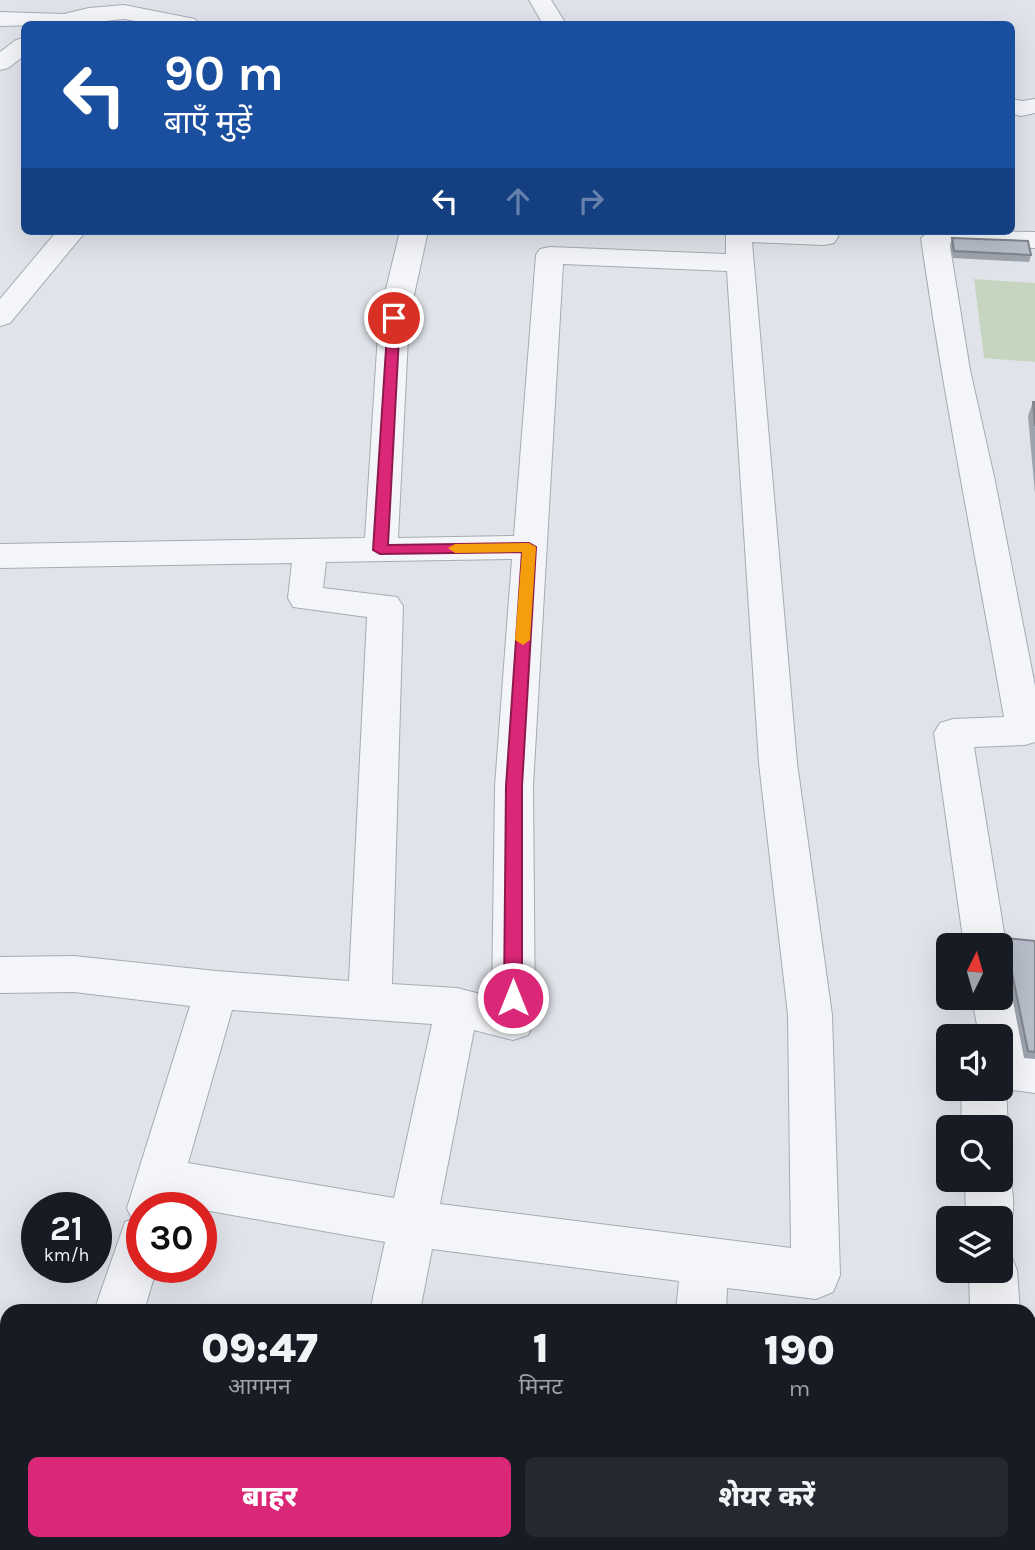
<!DOCTYPE html>
<html lang="hi">
<head>
<meta charset="utf-8">
<style>
  :root { --surface:#171b24; --page:#242831; --text:#f1f3f6; --muted:#9ea1a6; --accent:#db2777 }
  body { margin:0; font-family:Karla,"Noto Sans Devanagari",sans-serif; background:var(--page); color:var(--text); height:100vh; display:flex; flex-direction:column; font-size:26px; white-space:nowrap }
  * { box-sizing:border-box; margin:0 }
  p { font-size:23px; color:var(--muted) }
  .icon { flex:none; width:38px; height:38px; fill:none; stroke:currentColor; stroke-width:2; stroke-linecap:round; stroke-linejoin:round }
  .map { position:relative; flex:1; overflow:hidden }
  .panel { position:absolute; left:0px; top:1304px; width:1036px; height:247px; display:flex; flex-direction:column; background:var(--surface); border-radius:21px 21px 0 0; box-shadow:0 7px 28px #0002 }
  .panel>* { flex:none }
  .top-card { position:absolute; left:21px; top:21px; width:994px; height:214px; border-radius:10px; box-shadow:0 7px 28px #0002; background:#1a4fa0; color:#fff; overflow:hidden }
  .needle { width:46px; rotate:5deg }
  .controls { position:absolute; left:936px; top:933px; display:grid; gap:14px }
  .controls a { display:grid; place-items:center; width:77px; height:77px; border-radius:10px; background:var(--surface); box-shadow:0 7px 28px #0002; font-size:35px }
  .speed { position:absolute; left:21px; top:1192px; display:flex; gap:14px; font-size:35px; font-weight:700; text-align:center }
  .speed>* { display:grid; place-content:center; width:91px; height:91px; border-radius:50%; background:var(--surface); box-shadow:0 7px 28px #0002; line-height:1 }
  .speed small { font-size:18px; font-weight:400 }
  .speed .limit { border:10px solid #d22; background:#fff; color:#111 }
  .pin { position:absolute; display:grid; place-items:center; width:60px; height:60px; color:#fff; margin:-30px; border:4px solid #fff; border-radius:50%; box-shadow:0 2px 7px #0007 }
  .me { position:absolute; width:77px; margin:-38px; rotate:0deg; stroke-linejoin:round; filter:drop-shadow(0 0 5px #0008) }
  .turn { display:flex; align-items:center; gap:24px; height:147px; padding:0 28px; font-size:32px }
  .turn .icon { width:91px; height:91px; stroke-width:2.5 }
  .turn b { display:block; font-size:49px; line-height:60px }
  .lanes { display:flex; align-items:center; height:66px; padding:0 28px; background:#0003; justify-content:center; gap:35px; direction:ltr }
  .lanes .off { opacity:.35 }
  .eta { display:flex; justify-content:space-evenly; align-items:center; height:119px; text-align:center }
  .eta b { font-size:42px; font-weight:800; line-height:49px }
  .action { display:flex; gap:14px; margin-top:auto; padding:14px 28px }
  .action a { flex:1; height:80px; border-radius:10px; background:var(--accent); color:#fff; font-size:28px; font-weight:800; line-height:80px; text-align:center }
  .action a+a { background:var(--page); color:var(--text) }
  .map>svg:first-child { display:block }
</style>
</head>
<body>
<div class="map">
<svg width="1035" height="1550" viewBox="0 0 1035 1550">
  <rect width="100%" height="100%" fill="#e0e4ea"/>
  <polygon fill="#c5d5c0" points="974,279 1035,283 1035,362 984,358"/>
  <g fill="none" stroke-linecap="round" stroke-linejoin="round">
    <g stroke="#a5abb5" stroke-width="2">
      <g id="minor">
        <polygon points="529,0 551,0 566,24 543,24"/>
        <polygon points="124,5 195,19 199,24 153,24 124,19 78,24 0,26 0,12 64,14 89,8"/>
        <polygon points="24,38 24,56 8,68 0,70 0,52 16,40"/>
        <polygon points="1012,99 1022,101 1035,99 1035,113 1021,116 1012,114"/>
        <polygon points="57,231 86,231 10,323 0,326 0,299"/>
        <path d="M400,231H428L409,318L398,538L514,536L536,255L540,249L550,247L726,254V231H837L838,237L834,243L824,245L752,242L797,763L832,1015L840,1275L833,1292L816,1299L727,1288L726,1311H676L679,1281L432,1249L420,1311H370L385,1242L176,1205L175,1208H142V1267H157L144,1311H94L125,1222L132,1219L127,1208L190,1006L74,992L0,993V957L74,956L216,971L349,981L367,617L293,607L288,598L292,563L0,568V544L365,538L379,318ZM563,264L727,271L759,763L788,1015L791,1248L440,1204L474,1030L513,1040L528,1035L535,1021L533,786ZM512,559L495,786L492,997L457,988L392,984L403,606L397,597L323,588L326,562ZM232,1010L432,1024L394,1198L188,1163Z"/>
        <path d="M930,231L1035,232V248L950,247L970,370L995,481L1035,686V742L1025,745L974,747L1006,945L1001,955V945H964L934,733L940,723L953,719L1004,717C976,558 944,399 921,238Z"/>
        <polygon points="1001,982 1009,985 1016,998 1026,1052 1035,1053 1035,1093 1006,1089 1008,1127 1001,1142 1001,1127 962,1127 961,1088 1001,1088 1001,1036 979,1036 972,998 1001,998"/>
        <path d="M1001,1163L1005,1164C1014,1187 1017,1211 1007,1234L1001,1236V1218H966L965,1180H1001Z"/>
        <polygon points="1001,1249 1010,1253 1017,1270 1020,1311 970,1311 969,1270 1001,1270"/>
        <polygon points="0,1388 7,1389 7,1441 0,1440"/>
        <polygon points="1029,1534 1034,1550 980,1550 979,1544 1029,1544"/>
        <polygon points="320,1544 374,1544 373,1550 319,1550"/>
        <rect x="652" y="1544" width="54" height="6"/>
        <polygon points="729,1544 816,1544 819,1550 731,1550"/>
      </g>
    </g>
    <use href="#minor" fill="#f3f5f8" fill-rule="evenodd"/>
  </g>
  <g fill="#9da3ad">
    <polygon points="952,238 1031,255 1029,262 953,258 950,245"/>
    <polygon points="1033,402 1035,402 1035,494 1028,416"/>
    <polygon points="1005,938 1035,941 1035,1059 1024,1058 1002,945"/>
  </g>
  <g fill="#b7bdc9" stroke="#80848d" stroke-width="2">
    <polygon points="952,238 1028,241 1031,255 954,251"/>
    <polygon points="1033,402 1035,402 1035,426"/>
    <polygon points="1005,938 1035,941 1035,1052 1028,1051"/>
  </g>
  <polygon fill="#db2777" stroke="#8e194d" stroke-width="2" points="394,314 400,318 388,545 529,543 536,547 522,786 522,998 519,1003 513,1005 506,1003 504,998 506,786 522,552 380,554 373,550 388,318"/>
  <polygon fill="#f59e0b" points="529,543 536,547 530,640 523,645 515,640 522,552 455,553 448,548 455,544"/>
</svg>
<div class="controls">
<a><svg class="needle" viewBox="-14 -14 28 28"><path d="M0-13l5 13h-10z" fill="#e53935"/><path d="M0 13l5-13h-10z" fill="#9ea1a6"/></svg></a>
<a><svg class="icon" aria-label="sound" viewBox="0 0 24 24"><path d="M4 9h4l5-4v14l-5-4H4zM17 9q2 3 0 6"/></svg></a>
<a><svg class="icon" aria-label="search" viewBox="0 0 24 24"><circle cx="10" cy="10" r="6"/><path d="M15 15l6 6"/></svg></a>
<a><svg class="icon" aria-label="layers" viewBox="0 0 24 24"><path d="M12 4l9 5-9 5-9-5zM3 14l9 5 9-5"/></svg></a>
</div>
<div class="speed"><div>21<small>km/h</small></div><div class="limit">30</div></div>
<div class="pin" style="left:394px;top:318px;background:#d93025"><svg class="icon" aria-label="arrive" viewBox="0 0 24 24"><path d="M6 21V4h12l-3 4 3 4H6"/></svg></div>
<svg class="me" style="left:513px;top:998px" viewBox="-20 -20 40 40"><circle r="17" fill="#db2777" stroke="#fff" stroke-width="3"/><path d="M0-11L8 9 0 5-8 9z" fill="#fff"/></svg>
<div class="top-card">
<div class="turn"><svg class="icon" aria-label="left" viewBox="0 0 24 24"><path d="M17 20v-9H6M10 6l-5 5 5 5"/></svg><div><b>90 m</b>बाएँ मुड़ें</div></div>
<div class="lanes"><svg class="icon" aria-label="left" viewBox="0 0 24 24"><path d="M17 20v-9H6M10 6l-5 5 5 5"/></svg><svg class="icon off" aria-label="ahead" viewBox="0 0 24 24"><path d="M12 20V5M6 11l6-6 6 6"/></svg><svg class="icon off" aria-label="right" viewBox="0 0 24 24"><path d="M7 20v-9h11M14 6l5 5-5 5"/></svg></div>
</div>
<section class="panel">
<div class="eta">
<div><b>09:47</b><p>आगमन</p></div>
<div><b>1</b><p>मिनट</p></div>
<div><b>190</b><p>m</p></div>
</div>
<div class="action"><a>बाहर</a><a>शेयर करें</a></div>
</section>
</div>
</body>
</html>
